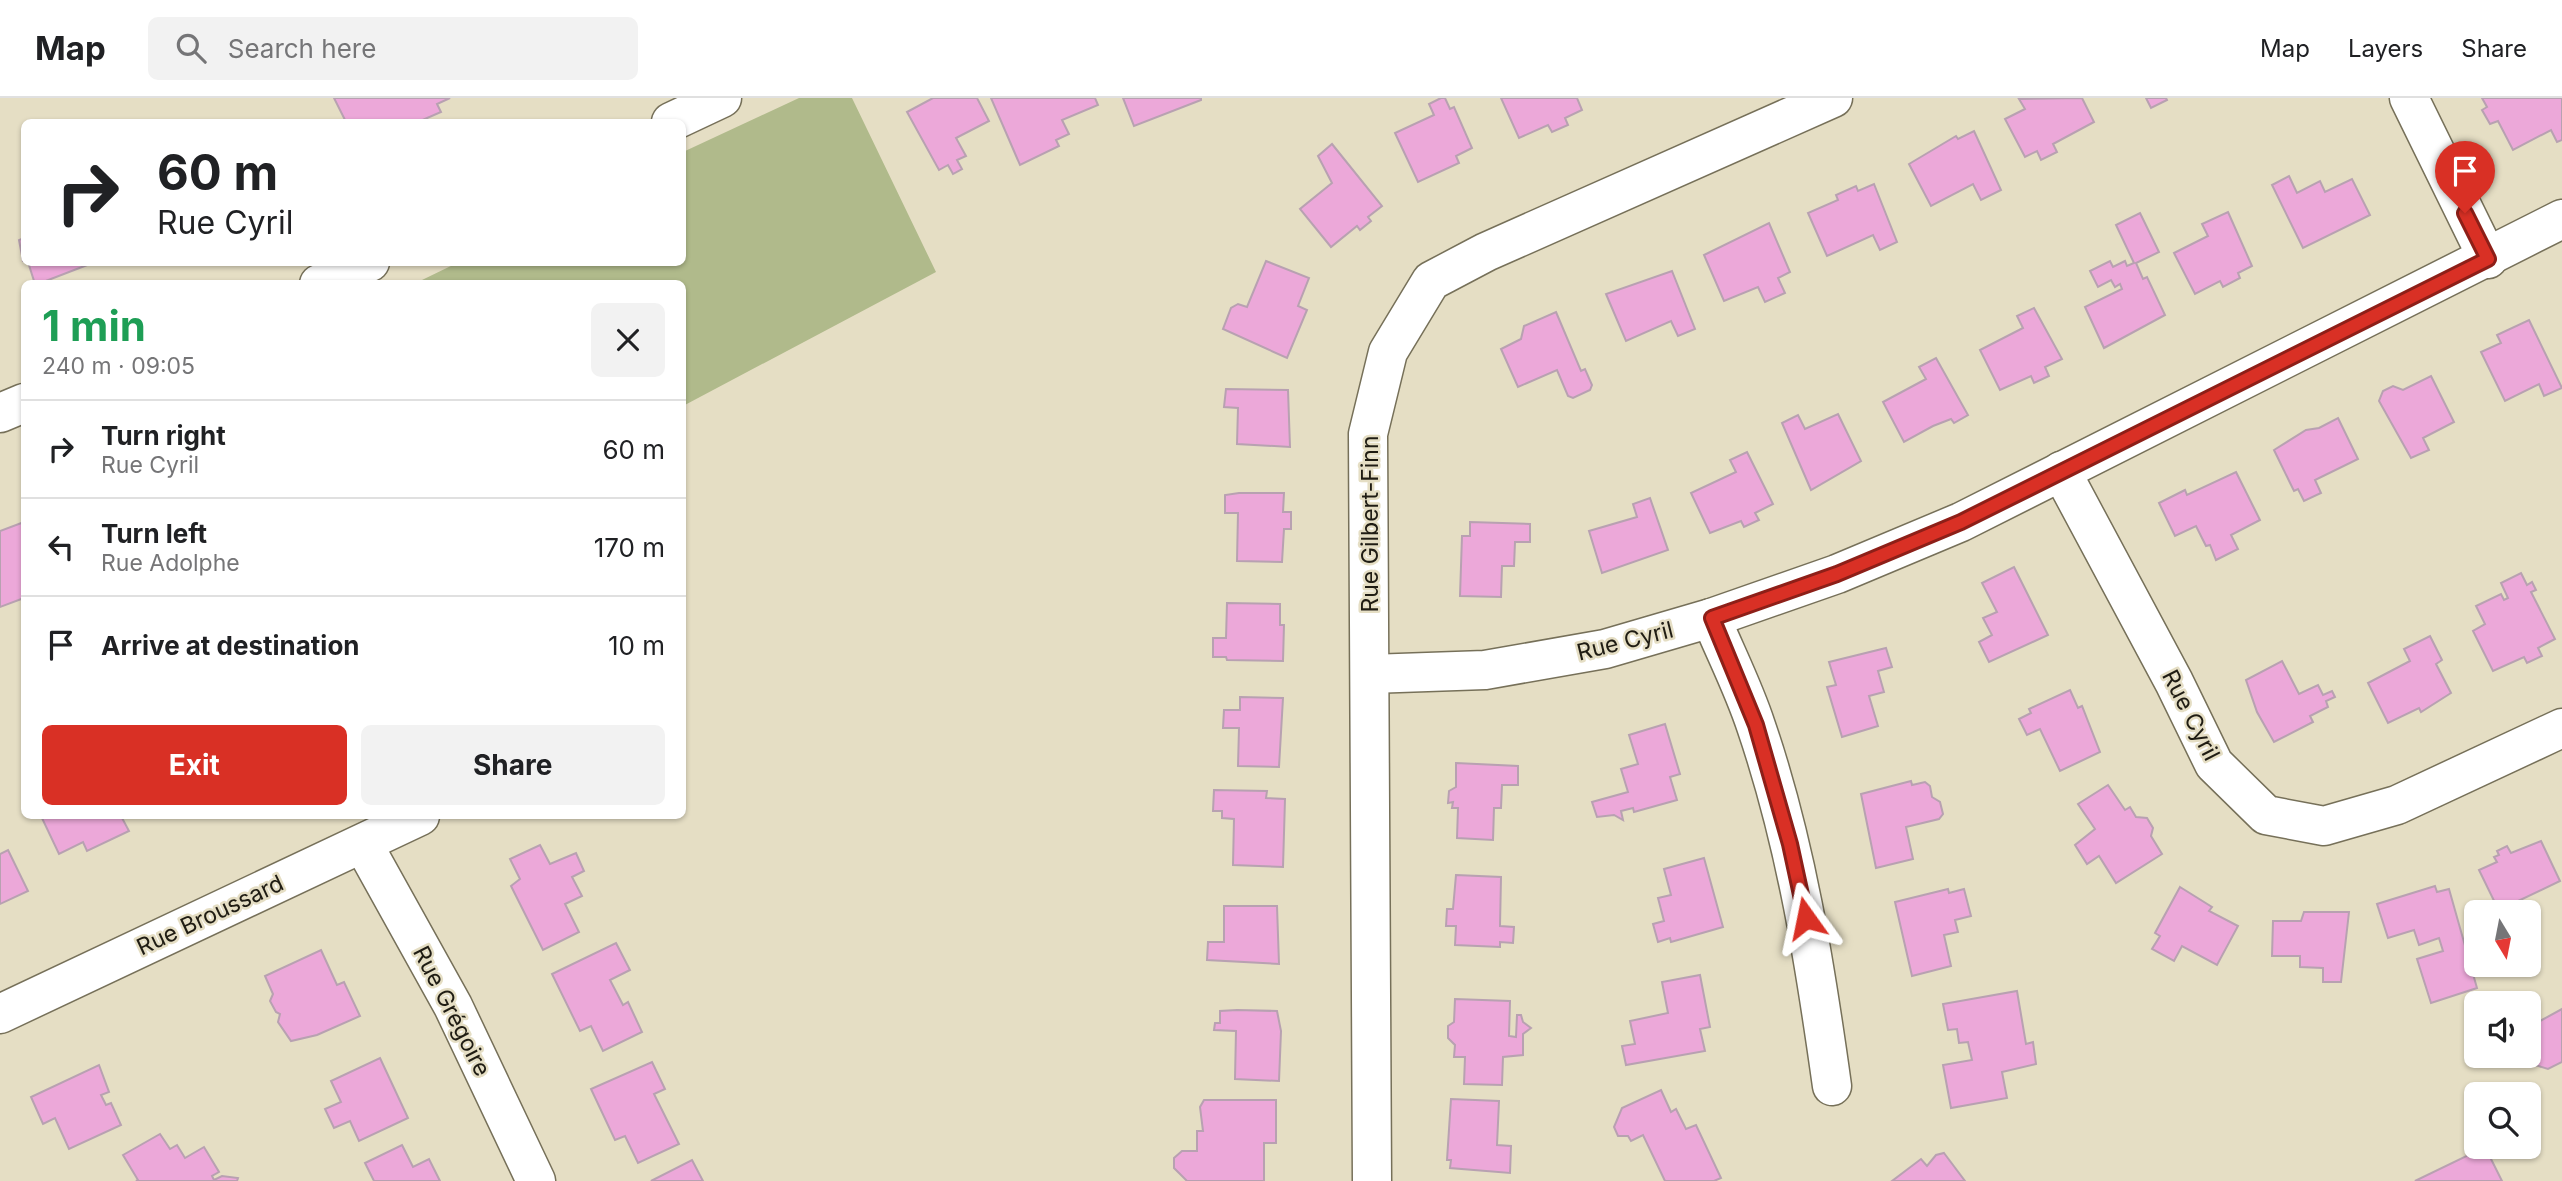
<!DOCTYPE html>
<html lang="en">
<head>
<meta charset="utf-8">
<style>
  :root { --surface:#fff; --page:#f2f2f2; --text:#202124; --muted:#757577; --line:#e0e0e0; --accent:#d93025 }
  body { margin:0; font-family:Inter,sans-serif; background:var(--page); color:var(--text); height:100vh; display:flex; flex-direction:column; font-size:26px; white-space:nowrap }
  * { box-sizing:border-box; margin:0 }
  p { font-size:23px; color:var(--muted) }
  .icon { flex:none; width:38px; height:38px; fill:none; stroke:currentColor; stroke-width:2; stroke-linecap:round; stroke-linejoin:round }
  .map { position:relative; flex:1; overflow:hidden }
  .details { position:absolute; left:21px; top:182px; width:665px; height:539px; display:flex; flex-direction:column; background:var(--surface); border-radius:10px; box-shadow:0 2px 5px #0004 }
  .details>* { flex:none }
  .hud { position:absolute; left:21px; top:21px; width:665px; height:147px; border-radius:10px; box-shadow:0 2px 5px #0004; background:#fff; color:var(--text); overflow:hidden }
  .needle { width:46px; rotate:170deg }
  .buttons { position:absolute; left:2464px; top:802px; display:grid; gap:14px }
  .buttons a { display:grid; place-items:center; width:77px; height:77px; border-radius:10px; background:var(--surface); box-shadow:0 2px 5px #0004; font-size:35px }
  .pin { position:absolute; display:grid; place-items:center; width:60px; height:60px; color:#fff; margin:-72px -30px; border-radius:50% 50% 50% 0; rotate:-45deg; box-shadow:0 0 7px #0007 }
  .pin .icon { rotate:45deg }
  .me { position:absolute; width:77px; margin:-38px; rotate:348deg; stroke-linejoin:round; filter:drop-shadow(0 0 5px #0008) }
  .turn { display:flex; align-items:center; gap:24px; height:147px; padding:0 21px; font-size:32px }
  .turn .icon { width:91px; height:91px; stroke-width:2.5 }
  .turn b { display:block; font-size:49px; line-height:60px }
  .round { display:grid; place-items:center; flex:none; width:74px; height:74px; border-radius:10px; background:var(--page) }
  .overview { display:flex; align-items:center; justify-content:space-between; height:119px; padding:0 21px }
  h1 { font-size:42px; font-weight:700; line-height:52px; color:#1e9e55 }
  .action { display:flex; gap:14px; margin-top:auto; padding:14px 21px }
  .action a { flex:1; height:80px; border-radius:10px; background:var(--accent); color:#fff; font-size:28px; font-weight:700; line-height:80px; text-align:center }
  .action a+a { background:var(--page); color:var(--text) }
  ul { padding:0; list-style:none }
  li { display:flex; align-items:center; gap:21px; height:98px; padding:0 21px; border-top:2px solid var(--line) }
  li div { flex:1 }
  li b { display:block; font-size:26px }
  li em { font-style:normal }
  header { display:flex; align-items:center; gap:42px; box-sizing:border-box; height:98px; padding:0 35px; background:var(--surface); border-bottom:2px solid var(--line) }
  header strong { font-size:33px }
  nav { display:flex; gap:38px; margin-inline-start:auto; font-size:24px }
  .search { width:490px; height:63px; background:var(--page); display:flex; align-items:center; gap:18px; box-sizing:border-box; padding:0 24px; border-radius:10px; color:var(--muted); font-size:26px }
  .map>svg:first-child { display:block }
</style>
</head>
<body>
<header>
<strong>Map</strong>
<div class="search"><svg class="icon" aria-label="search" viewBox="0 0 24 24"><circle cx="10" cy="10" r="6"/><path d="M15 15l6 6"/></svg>Search here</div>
<nav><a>Map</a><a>Layers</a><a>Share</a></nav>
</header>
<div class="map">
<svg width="2562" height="1083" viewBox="0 0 2562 1083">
  <rect width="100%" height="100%" fill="#e5dec4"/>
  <polygon fill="#b0ba8b" points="799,0 852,0 936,174 683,308 682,186 423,185 422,182 457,165 682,164 683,54"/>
  <g fill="#eca8d9" stroke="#b8a1b1" stroke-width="2">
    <polygon points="334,0 450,0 437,6 441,14 418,24 346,24"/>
    <polygon points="933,0 977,0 989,23 956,40 966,58 957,62 962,71 953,76 948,67 939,72 907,14"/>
    <polygon points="991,0 1095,0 1098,7 1062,22 1069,36 1056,42 1059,48 1020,67"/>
    <polygon points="1123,0 1201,0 1201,2 1134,28"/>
    <polygon points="1441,0 1445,0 1450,11 1454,9 1472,50 1456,58 1459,65 1418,84 1395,35 1434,17 1429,6"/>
    <polygon points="1501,0 1577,0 1582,12 1565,20 1568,27 1552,34 1548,27 1519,40"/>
    <polygon points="2082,0 2094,24 2053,46 2057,54 2041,62 2037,53 2025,59 2005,21 2025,11 2019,1"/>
    <polygon points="2146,0 2166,0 2167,2 2151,10"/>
    <polygon points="2482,0 2562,0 2562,42 2557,44 2551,32 2513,52 2498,23 2490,26 2482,12 2487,9"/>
    <polygon points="1974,33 2001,92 1981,102 1973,86 1931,108 1909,66 1956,38 1958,41"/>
    <polygon points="1332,46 1382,108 1368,119 1371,123 1360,132 1357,128 1331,149 1300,111 1332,85 1318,58"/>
    <polygon points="2289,78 2297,95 2320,83 2325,94 2352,81 2370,117 2303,150 2272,87"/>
    <polygon points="1874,86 1897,144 1880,152 1873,137 1827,158 1808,115 1838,102 1836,97 1856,88 1858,93"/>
    <polygon points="2228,114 2252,168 2238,175 2240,180 2223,189 2220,183 2195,196 2174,155 2208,138 2202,126"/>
    <polygon points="2140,115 2159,154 2136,165 2143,181 2147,179 2165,217 2104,250 2085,209 2122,191 2120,186 2115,189 2111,182 2098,189 2090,173 2110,163 2113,169 2125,163 2127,168 2134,165 2116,127"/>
    <polygon points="1769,125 1790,174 1778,180 1785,195 1765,204 1758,189 1724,203 1704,157"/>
    <polygon points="24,140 24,163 23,163 19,142"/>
    <polygon points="1266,163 1309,180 1298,208 1307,212 1287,260 1223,231 1231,210 1238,206 1247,209"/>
    <polygon points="28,164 95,164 38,186 35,186"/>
    <polygon points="1672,173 1695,231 1678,238 1671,223 1626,243 1606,196"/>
    <polygon points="2034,210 2062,261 2045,269 2049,278 2034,285 2031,278 2000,292 1980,252 2023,230 2017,218"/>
    <polygon points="1556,214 1581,273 1585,271 1592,287 1590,292 1573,300 1568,298 1557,272 1518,289 1501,251 1521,241 1524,228"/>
    <polygon points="2529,222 2562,290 2544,298 2539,286 2505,303 2481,254 2501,245 2497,237"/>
    <polygon points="1936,260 1968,317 1954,325 1951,321 1933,328 1904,344 1883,304 1926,281 1919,269"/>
    <polygon points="2431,278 2454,324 2423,340 2429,352 2411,360 2379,303 2383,293 2393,288 2403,292"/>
    <polygon points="1226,291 1288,292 1290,349 1237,346 1238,310 1224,309"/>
    <polygon points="1838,316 1861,363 1811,392 1782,325 1798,317 1805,331"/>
    <polygon points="2338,320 2358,361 2315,382 2321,395 2304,403 2298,391 2294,393 2274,352 2306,332 2319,330"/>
    <polygon points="1747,354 1773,406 1755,415 1759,422 1744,429 1741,423 1710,435 1691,395 1736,374 1730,362"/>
    <polygon points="2236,374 2260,422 2231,437 2238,451 2216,462 2210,447 2206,448 2196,428 2175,438 2159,405 2185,392 2187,397"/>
    <polygon points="1239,395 1284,395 1283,414 1291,414 1291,431 1284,431 1282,464 1237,463 1238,415 1225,415 1225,397"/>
    <polygon points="1650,400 1668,452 1602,475 1589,433 1637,419 1633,406"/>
    <polygon points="24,424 24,500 0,509 0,433"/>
    <polygon points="1470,424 1530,426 1530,444 1515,444 1514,468 1502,468 1501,499 1460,498 1462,438 1470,438"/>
    <polygon points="2014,469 2048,537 1989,564 1979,544 1992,537 1983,520 1997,514 1982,485"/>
    <polygon points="2521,475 2527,487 2532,484 2536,492 2531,494 2555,541 2538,550 2542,558 2527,565 2524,559 2493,573 2473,533 2485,526 2476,508 2501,496 2504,502 2508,500 2501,485"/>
    <polygon points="1227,505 1280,506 1280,527 1284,527 1283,563 1227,562 1226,559 1213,559 1213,540 1226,540"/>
    <polygon points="2430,538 2442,562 2436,566 2451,595 2421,614 2419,610 2388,625 2368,585 2410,563 2404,551"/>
    <polygon points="1886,550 1892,569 1878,573 1884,594 1869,598 1878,628 1842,639 1827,589 1836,587 1829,564"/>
    <polygon points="2282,563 2299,596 2318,587 2323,597 2332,593 2335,599 2326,603 2328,609 2310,618 2313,624 2274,644 2257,614 2246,582"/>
    <polygon points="2070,592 2078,610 2082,608 2100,654 2060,673 2040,631 2027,637 2019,621 2031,615 2029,611"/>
    <polygon points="1240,599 1283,600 1279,669 1238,668 1239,630 1223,630 1224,612 1240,612"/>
    <polygon points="1665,626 1680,676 1670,679 1677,702 1634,714 1633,710 1621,713 1623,722 1614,717 1597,719 1592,704 1628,694 1621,671 1638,666 1629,637"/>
    <polygon points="1456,665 1518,668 1518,687 1502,687 1501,710 1494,710 1493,742 1457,740 1458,710 1452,710 1453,704 1448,705 1449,693 1456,689"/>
    <polygon points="1911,683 1912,687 1925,684 1930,688 1932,699 1940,704 1943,716 1939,721 1906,729 1913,761 1876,770 1861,696"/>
    <polygon points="2108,687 2125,712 2130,709 2136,719 2147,720 2153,730 2151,738 2162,756 2116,785 2099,758 2087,766 2075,747 2095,731 2078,706"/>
    <polygon points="1214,692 1267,693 1266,700 1285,701 1283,769 1233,767 1234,721 1222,720 1222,713 1213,713"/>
    <polygon points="41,718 121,718 129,733 87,753 83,744 59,756"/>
    <polygon points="2541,743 2560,783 2518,803 2523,814 2499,813 2479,772 2497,764 2494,759 2499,757 2497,753 2507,748 2511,755"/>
    <polygon points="540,747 550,766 576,755 584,773 572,779 582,798 565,806 579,834 543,852 511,788 520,781 510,761"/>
    <polygon points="8,752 28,793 0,806 0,756"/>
    <polygon points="1704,760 1723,829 1671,844 1670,840 1658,844 1653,826 1664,823 1658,800 1671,797 1664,771"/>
    <polygon points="1456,777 1501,779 1500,828 1514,829 1513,845 1500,844 1500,849 1455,847 1456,828 1446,828 1447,811 1453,811"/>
    <polygon points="2435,788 2437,794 2449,791 2477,890 2431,905 2417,861 2443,853 2439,840 2419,847 2414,832 2388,840 2377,806"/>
    <polygon points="2180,789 2212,809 2209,813 2238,828 2217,867 2182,848 2174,863 2152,851 2160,838 2155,835"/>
    <polygon points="1948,791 1949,795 1964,791 1971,818 1955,822 1958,834 1944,837 1951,868 1912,878 1895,804"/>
    <polygon points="1224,808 1277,808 1279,866 1207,862 1208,844 1224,844"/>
    <polygon points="2304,814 2349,814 2341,884 2323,884 2323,870 2300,869 2300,858 2272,858 2273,823 2301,823"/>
    <polygon points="616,845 630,872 610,882 623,907 628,904 642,934 603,953 591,928 580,933 552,876"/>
    <polygon points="321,852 337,887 344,884 360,918 317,937 291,943 278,924 280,916 276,914 270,903 273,896 265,878"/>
    <polygon points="1700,877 1710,929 1700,931 1705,953 1626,967 1622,948 1635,946 1630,923 1668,915 1662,884"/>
    <polygon points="2017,893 2026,946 2033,944 2036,966 2002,974 2007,1000 1951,1010 1943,967 1972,962 1968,944 1959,945 1957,931 1948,932 1943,906"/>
    <polygon points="1455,901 1510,903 1509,938 1516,939 1517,917 1521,917 1523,924 1531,930 1523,936 1523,957 1503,959 1502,987 1464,986 1465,959 1454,959 1455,947 1448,940 1448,928 1454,924"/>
    <polygon points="2562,911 2562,964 2548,971 2535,967 2529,957 2529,929"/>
    <polygon points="1237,912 1277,913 1281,933 1279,983 1235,981 1236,933 1214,932 1215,925 1220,925 1220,913"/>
    <polygon points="380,960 408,1020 359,1043 350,1023 334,1030 325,1011 341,1004 331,983"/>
    <polygon points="652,964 665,991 654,996 679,1046 638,1065 625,1038 615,1042 591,991"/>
    <polygon points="99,967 109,994 101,997 106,1007 111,1005 121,1027 69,1051 55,1020 43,1026 31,999"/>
    <polygon points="1661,992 1671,1014 1676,1011 1686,1031 1696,1027 1721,1080 1714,1083 1665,1083 1643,1037 1631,1043 1628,1038 1618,1038 1614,1029 1622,1010"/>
    <polygon points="1451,1001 1499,1003 1497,1047 1511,1048 1510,1075 1450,1070 1451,1062 1447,1062"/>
    <polygon points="1204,1002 1276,1002 1276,1045 1264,1045 1264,1083 1187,1083 1174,1070 1174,1060 1182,1053 1197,1053 1197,1033 1203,1033 1200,1009"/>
    <polygon points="160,1036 170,1051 177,1047 185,1060 204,1049 219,1074 212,1078 214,1082 222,1078 238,1080 237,1083 136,1083 138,1082 123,1057"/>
    <polygon points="402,1047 413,1069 429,1061 440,1083 374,1083 365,1065"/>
    <polygon points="2485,1049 2502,1083 2415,1083"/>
    <polygon points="1944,1055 1965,1083 1892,1083 1921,1061 1927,1068 1936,1057"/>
    <polygon points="692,1062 703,1083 651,1083"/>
  </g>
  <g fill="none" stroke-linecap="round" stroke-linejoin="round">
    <g stroke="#767059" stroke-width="41">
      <g id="street">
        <polyline points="2409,0 2488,161"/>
        <polyline points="671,24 722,0"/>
        <polyline points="319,186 370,164"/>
        <polyline points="0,315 24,305"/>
        <polyline points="2061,373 2174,584 2214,666 2266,717 2324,728 2397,707 2562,630"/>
        <path d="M1711,520C1726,556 1744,591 1756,628C1796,745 1815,866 1832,988"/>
        <polyline points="1370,576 1485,572 1605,551 1711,520 1837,476 1961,424 2562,121"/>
        <polyline points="363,746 453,908 536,1083"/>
        <polyline points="0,916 420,718"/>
        <polyline points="1372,1083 1368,336 1388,254 1431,183 1486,154 1833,0"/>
      </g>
    </g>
    <use href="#street" stroke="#fff" stroke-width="38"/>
  </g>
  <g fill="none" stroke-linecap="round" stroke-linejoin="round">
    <g stroke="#8d1f18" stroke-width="18">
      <polyline id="route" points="1806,820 1790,746 1756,627 1712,520 1837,476 1961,424 2488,161 2465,115"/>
    </g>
    <use href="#route" stroke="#d93025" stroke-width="12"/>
  </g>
  <g text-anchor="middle" stroke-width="5" stroke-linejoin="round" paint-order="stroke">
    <g font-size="23" fill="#1f1c13" stroke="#e5dec4">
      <text transform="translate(1370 426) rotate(-90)" y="8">Rue Gilbert-Finn</text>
      <text transform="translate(1625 543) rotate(-14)" y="8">Rue Cyril</text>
      <text transform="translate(2191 617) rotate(63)" y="8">Rue Cyril</text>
      <text transform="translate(210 817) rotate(-25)" y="8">Rue Broussard</text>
      <text transform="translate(452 913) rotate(63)" y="8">Rue Grégoire</text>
    </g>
  </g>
</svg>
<div class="buttons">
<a><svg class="needle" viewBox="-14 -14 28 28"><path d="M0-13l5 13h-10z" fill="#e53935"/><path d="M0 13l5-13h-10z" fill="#757577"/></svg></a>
<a><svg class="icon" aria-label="sound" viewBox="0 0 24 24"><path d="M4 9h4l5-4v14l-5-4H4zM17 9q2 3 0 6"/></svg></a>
<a><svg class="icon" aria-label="search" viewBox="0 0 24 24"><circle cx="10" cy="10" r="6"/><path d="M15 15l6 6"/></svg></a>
</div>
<div class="pin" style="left:2465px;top:115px;background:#d93025"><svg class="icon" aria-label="arrive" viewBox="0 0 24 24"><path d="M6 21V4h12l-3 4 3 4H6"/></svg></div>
<svg class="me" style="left:1806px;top:820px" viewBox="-20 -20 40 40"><path d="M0-17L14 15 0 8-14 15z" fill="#d93025" stroke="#fff" stroke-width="4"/></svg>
<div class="hud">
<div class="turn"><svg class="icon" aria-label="right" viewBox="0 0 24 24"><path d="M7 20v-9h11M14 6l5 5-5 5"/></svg><div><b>60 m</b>Rue Cyril</div></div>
</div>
<section class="details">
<div class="overview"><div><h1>1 min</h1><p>240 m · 09:05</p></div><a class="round"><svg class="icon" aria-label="close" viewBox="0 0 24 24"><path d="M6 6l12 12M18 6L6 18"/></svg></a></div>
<ul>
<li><svg class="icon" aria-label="right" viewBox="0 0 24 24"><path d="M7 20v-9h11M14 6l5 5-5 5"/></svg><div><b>Turn right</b><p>Rue Cyril</p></div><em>60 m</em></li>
<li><svg class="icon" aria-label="left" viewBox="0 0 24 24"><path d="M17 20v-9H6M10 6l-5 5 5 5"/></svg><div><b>Turn left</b><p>Rue Adolphe</p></div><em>170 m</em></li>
<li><svg class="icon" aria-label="arrive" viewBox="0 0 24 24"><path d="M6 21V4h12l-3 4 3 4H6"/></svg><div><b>Arrive at destination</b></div><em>10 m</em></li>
</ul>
<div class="action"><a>Exit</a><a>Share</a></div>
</section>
</div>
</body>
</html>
